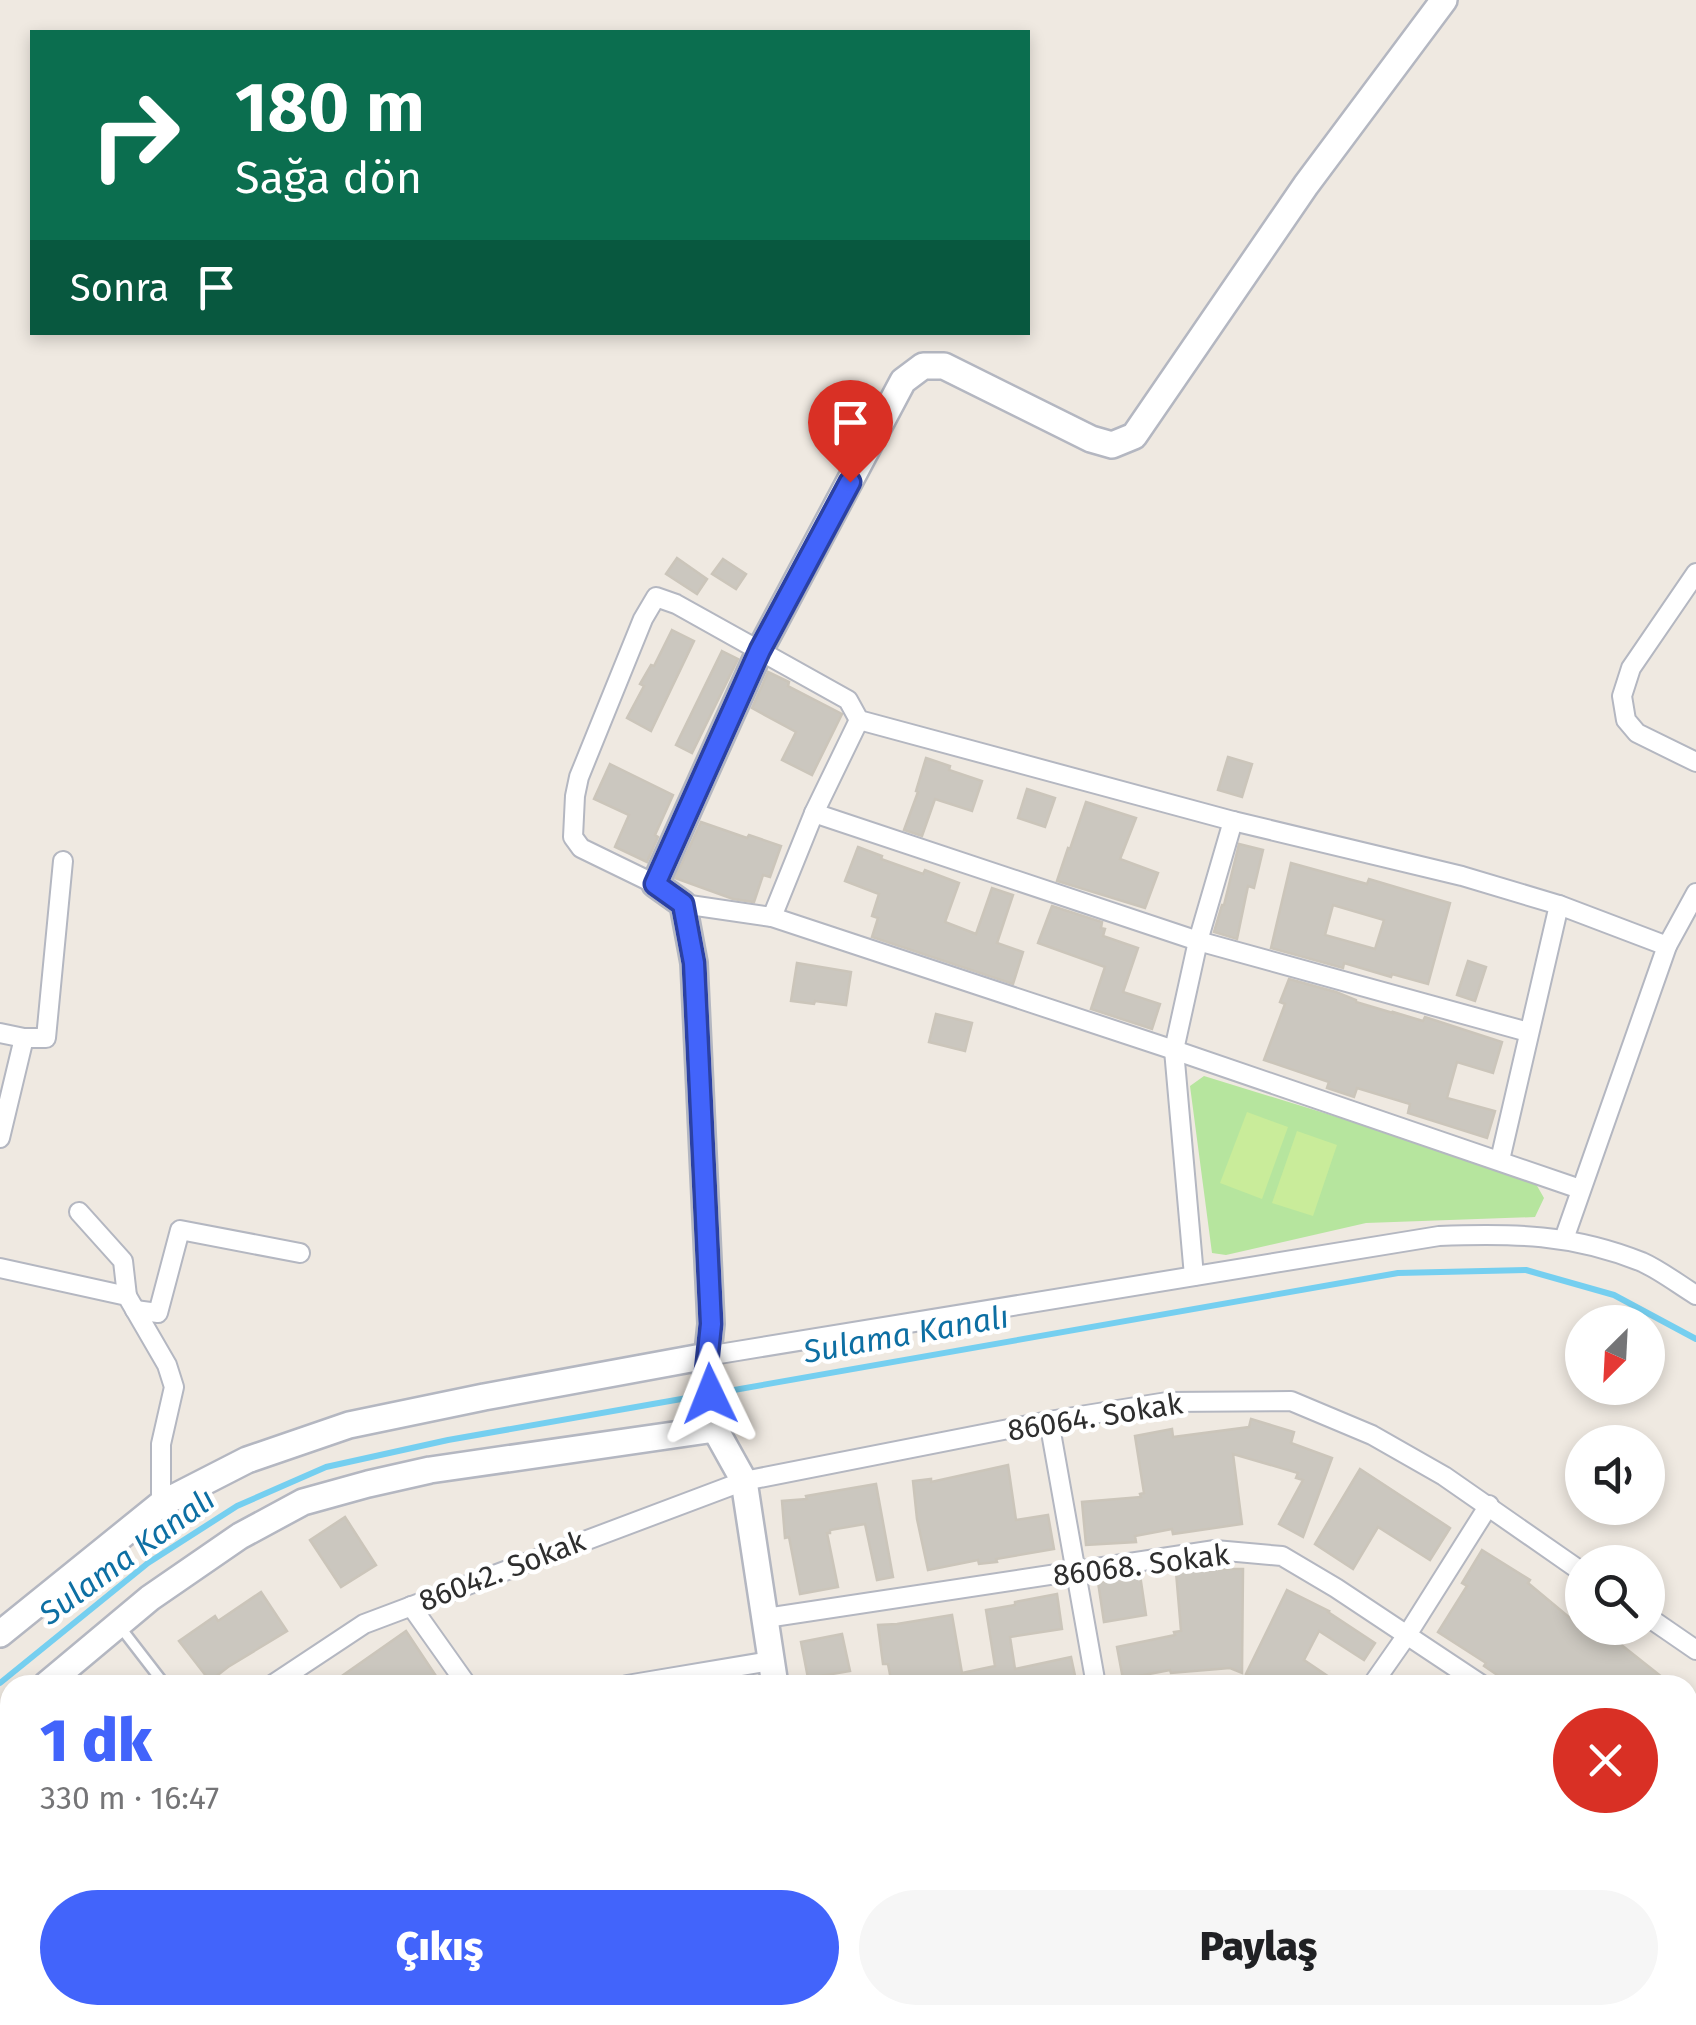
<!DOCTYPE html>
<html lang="tr">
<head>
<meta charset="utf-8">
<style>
  :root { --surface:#fff; --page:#f6f6f6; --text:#202124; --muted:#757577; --accent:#4264fb }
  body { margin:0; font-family:"Fira Sans",sans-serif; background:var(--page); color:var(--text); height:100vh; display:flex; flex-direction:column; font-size:38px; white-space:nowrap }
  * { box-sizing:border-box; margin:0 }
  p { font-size:32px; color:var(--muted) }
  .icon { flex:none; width:55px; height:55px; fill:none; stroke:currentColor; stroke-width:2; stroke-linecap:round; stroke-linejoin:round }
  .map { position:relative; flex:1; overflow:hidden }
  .details { position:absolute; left:0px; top:1675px; width:1698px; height:350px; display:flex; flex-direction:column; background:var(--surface); border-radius:30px 30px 0 0; box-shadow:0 5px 15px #0003 }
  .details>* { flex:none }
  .guide { position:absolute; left:30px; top:30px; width:1000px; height:305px; border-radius:0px; box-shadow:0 5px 15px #0003; background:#0b6e4f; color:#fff; overflow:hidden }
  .needle { width:65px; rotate:204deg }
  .tools { position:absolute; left:1565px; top:1305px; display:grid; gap:20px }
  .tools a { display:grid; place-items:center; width:100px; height:100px; border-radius:50%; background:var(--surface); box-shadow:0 5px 15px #0003; font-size:50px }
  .pin { position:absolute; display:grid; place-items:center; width:85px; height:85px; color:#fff; margin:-102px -42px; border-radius:50% 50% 50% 0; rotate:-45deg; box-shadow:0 0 10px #0007 }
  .pin .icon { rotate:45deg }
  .me { position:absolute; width:110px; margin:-55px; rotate:358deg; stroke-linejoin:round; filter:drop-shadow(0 0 8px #0008) }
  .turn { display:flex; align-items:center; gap:35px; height:210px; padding:0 40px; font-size:45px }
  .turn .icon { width:130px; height:130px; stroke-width:2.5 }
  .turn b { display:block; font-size:70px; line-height:85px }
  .then { display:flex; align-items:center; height:95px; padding:0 40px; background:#0003; gap:20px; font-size:38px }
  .round { display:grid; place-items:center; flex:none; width:105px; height:105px; border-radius:52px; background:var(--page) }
  .head { display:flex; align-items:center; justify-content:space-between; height:170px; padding:0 40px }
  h1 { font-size:60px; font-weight:800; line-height:75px; color:var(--accent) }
  .action { display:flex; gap:20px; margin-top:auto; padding:20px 40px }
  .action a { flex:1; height:115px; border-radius:60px; background:var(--accent); color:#fff; font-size:40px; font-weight:800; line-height:115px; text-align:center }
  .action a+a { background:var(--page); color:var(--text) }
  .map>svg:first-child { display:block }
</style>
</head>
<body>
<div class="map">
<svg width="1696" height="2025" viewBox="0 0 1696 2025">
  <rect width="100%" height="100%" fill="#efe9e1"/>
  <g fill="#f0e6d1">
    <polygon points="680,2015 805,2015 806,2021 787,2025 684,2025"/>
    <polygon points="1017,2015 1132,2015 1133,2025 937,2025"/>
  </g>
  <polygon fill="#b6e59e" points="1204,1076 1532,1177 1544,1198 1535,1217 1366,1223 1226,1255 1212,1253 1190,1086"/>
  <g fill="#c9ec9a">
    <polygon points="1247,1112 1288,1127 1262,1199 1220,1183"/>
    <polygon points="1297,1131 1337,1145 1313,1216 1272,1203"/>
  </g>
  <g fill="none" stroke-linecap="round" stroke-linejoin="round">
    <g stroke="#75cff0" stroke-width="6">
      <polyline points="717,1393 1398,1273 1526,1270 1614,1295 1696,1339"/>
      <polyline points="0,1683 148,1563 237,1506 326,1467 448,1440 704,1395"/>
    </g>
  </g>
  <g fill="#cbc7bf" stroke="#cbc5ba" stroke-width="2.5" fill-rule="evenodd">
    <polygon points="677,558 707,579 697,594 666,574"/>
    <polygon points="723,559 746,574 736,589 712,574"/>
    <polygon points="672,630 694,641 651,731 627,718 644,686 640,684 651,665 654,666"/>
    <polygon points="722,651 738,659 692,753 676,745"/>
    <polygon points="768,672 789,682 788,686 842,714 812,775 782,760 796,732 752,708"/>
    <polygon points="1228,757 1252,764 1242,797 1218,790"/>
    <polygon points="926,758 950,766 949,770 982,781 972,811 935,799 922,836 904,830 918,792 916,791"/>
    <polygon points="610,764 673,795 655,835 658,837 647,862 615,847 629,815 594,799"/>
    <polygon points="1027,789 1055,798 1045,827 1018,818"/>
    <polygon points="1086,802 1136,818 1120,859 1158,873 1145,908 1057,881 1068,848 1070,849"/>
    <polygon points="701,822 747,838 749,835 781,846 770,877 763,875 754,902 733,899 675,878"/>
    <polygon points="1239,844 1263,850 1254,888 1248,886 1237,939 1214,932 1222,905 1224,905"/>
    <polygon points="858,847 882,856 881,859 923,874 925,870 959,883 945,922 976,934 992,888 1013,895 997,943 1023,952 1013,984 872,937 878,918 872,916 879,894 845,881"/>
    <path d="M1291,863L1367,884L1369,879L1450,903L1428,984L1392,974L1391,977L1344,963L1343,968L1271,948ZM1333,905L1384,920L1375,949L1325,935Z"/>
    <polygon points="1052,906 1102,922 1101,928 1105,929 1103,936 1138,948 1123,992 1160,1004 1152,1029 1091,1009 1105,967 1038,943"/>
    <polygon points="1468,961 1486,967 1475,1001 1457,995"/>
    <polygon points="797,963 851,972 846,1005 815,1001 814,1004 791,1001"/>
    <polygon points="1289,979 1336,992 1356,1000 1356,1002 1393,1013 1393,1012 1423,1021 1425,1017 1502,1042 1493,1073 1457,1062 1447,1098 1495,1111 1487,1138 1408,1113 1410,1104 1357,1088 1354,1097 1327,1088 1329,1082 1264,1060 1285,1004 1280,1002"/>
    <polygon points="936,1014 972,1023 965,1051 929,1042"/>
    <polygon points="1251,1419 1294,1432 1291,1443 1332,1458 1303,1537 1279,1524 1303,1480 1296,1478 1298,1473 1233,1454 1242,1524 1173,1534 1172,1529 1135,1536 1136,1542 1086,1545 1082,1502 1141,1497 1140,1494 1144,1493 1135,1436 1172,1429 1173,1437 1249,1427"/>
    <polygon points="1008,1465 1016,1520 1048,1515 1054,1549 996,1559 997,1562 979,1564 978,1560 928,1570 917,1519 913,1481 931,1479 931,1482"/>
    <polygon points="1360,1469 1450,1528 1430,1560 1378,1527 1353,1569 1315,1544"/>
    <polygon points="876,1484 893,1577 877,1580 865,1524 830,1530 830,1533 827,1533 838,1587 800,1594 789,1537 785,1538 782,1501 807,1499 806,1496"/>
    <polygon points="345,1517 376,1565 341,1587 310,1540"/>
    <polygon points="1482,1550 1530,1580 1528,1583 1582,1628 1596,1628 1614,1639 1672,1685 1512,1685 1484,1666 1486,1663 1438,1632 1467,1586 1462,1583"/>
    <polygon points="1216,1569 1243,1569 1242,1673 1230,1668 1171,1673 1170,1670 1123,1679 1117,1647 1175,1635 1174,1632 1181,1631 1176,1572"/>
    <polygon points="1140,1575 1146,1615 1104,1622 1098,1582"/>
    <polygon points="1287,1590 1329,1611 1328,1612 1375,1643 1364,1660 1319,1631 1304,1660 1341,1685 1271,1685 1246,1674"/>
    <polygon points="261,1592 287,1631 228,1667 210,1681 179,1641 215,1616 218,1621"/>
    <polygon points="1057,1594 1062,1629 1010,1637 1015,1669 1071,1657 1077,1685 892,1685 888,1664 883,1664 878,1625 897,1624 952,1615 962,1673 995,1666 986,1610 1015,1605 1015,1602"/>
    <polygon points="406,1631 442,1685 329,1685"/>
    <polygon points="842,1634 850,1671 808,1678 801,1642"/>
  </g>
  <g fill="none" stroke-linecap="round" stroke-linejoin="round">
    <g stroke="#b4b7c1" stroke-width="14">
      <polyline id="lane" points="121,1628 165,1685"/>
    </g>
    <g stroke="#b4b7c1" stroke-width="22">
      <g id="street">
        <polyline points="1696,573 1631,668 1622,696 1626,720 1637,733 1696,762"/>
        <polyline points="814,813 1198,941 1528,1032"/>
        <polyline points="655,884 581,848 573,837 575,796 579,777 643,619 656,597 676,604 848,700 859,720 1233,821 1462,876 1559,905 1667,946"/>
        <polyline points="683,904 772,917 1174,1050 1580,1189"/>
        <polyline points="772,917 814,813 859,720"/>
        <polyline points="0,1033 24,1038"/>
        <polyline points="0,1138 24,1038 46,1038 63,861"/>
        <polyline points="1500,1160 1559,905"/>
        <polyline points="79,1212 123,1261 127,1296"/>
        <polyline points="1564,1239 1667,946 1696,893"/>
        <polyline points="0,1268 127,1296 167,1365 174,1387 161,1444 161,1504"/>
        <polyline points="1194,1276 1174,1050 1198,941 1233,821"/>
        <polyline points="135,1310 158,1313 180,1230 300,1253"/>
        <path d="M707,1356L1439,1236C1513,1233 1572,1234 1642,1262C1660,1270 1678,1284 1696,1295"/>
        <polyline points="1049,1421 1096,1685"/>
        <polyline points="411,1606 467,1685"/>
        <polyline points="1648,1617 1696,1650"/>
        <polyline points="766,1618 1215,1550 1282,1556 1336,1588 1482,1685"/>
        <polyline points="272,1685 364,1624 744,1481 1049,1421 1167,1402 1291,1401 1372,1435 1444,1476 1582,1572"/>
        <polyline points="627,1685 770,1661"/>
        <polyline points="1372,1685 1407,1635 1489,1505"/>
        <polyline points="1688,1744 1696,1731"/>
        <polyline points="0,1882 10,1875"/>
        <polyline points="1688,1930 1696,1935"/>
        <polyline points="0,1939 10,1953"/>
        <polyline points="211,2015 214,2025"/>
        <polyline points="376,2015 379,2025"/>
        <polyline points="522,2015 525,2025"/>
        <polyline points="664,2015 667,2025"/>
        <polyline points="1151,2015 1153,2025"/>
        <polyline points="1321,2015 1336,2025"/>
        <polyline points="1486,2015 1502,2025"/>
        <polyline points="1577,2015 1591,2025"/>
        <polyline points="50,2025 60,2018"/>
        <polyline points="895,2025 952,2015"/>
        <polyline points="1511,2025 1517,2015"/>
      </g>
    </g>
    <g stroke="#b4b7c1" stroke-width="30">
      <g id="secondary">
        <polyline points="0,1634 161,1504 247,1460 349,1425 484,1397 707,1356"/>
        <polyline points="46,1685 150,1598 240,1536 303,1502 368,1484 430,1470 715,1429"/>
        <polyline points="775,1685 744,1481 715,1429 706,1372 711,1324 694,963 683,904 655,884 760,650 903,381 923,366 944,366 1091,439 1112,445 1134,436 1306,185 1444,0"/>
        <polyline points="0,1724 10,1716"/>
        <polyline points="832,2015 834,2025"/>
      </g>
    </g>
    <use href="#lane" stroke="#fff" stroke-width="9"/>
    <use href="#street" stroke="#fff" stroke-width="18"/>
    <use href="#secondary" stroke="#fff" stroke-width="25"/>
  </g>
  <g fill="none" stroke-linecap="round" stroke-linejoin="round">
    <g stroke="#2b41a3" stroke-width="25">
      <polyline id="route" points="710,1394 706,1372 711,1324 694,963 683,904 655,884 760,650 850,482"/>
    </g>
    <use href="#route" stroke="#4264fb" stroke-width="18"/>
  </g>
  <g text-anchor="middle" stroke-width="9" stroke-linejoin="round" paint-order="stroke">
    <g font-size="30" fill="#2e2e2e" stroke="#fff">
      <text transform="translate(1095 1417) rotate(-9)" y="10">86064. Sokak</text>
      <text transform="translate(1141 1565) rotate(-7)" y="10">86068. Sokak</text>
      <text transform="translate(502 1571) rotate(-21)" y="10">86042. Sokak</text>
    </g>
    <g font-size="32" font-style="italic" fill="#0d6fa3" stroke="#fff">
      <text transform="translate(906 1334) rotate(-10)" y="11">Sulama Kanalı</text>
      <text transform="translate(127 1556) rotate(-36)" y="11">Sulama Kanalı</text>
    </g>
  </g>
</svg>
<div class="tools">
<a><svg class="needle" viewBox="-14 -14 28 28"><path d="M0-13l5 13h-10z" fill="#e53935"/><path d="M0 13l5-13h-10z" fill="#757577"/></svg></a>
<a><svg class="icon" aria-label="sound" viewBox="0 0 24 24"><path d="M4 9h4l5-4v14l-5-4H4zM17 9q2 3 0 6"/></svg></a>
<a><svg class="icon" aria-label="search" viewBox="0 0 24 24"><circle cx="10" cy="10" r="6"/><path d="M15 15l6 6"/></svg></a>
</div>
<div class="pin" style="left:850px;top:482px;background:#d93025"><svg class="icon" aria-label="arrive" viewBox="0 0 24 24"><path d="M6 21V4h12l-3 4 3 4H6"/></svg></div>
<svg class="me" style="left:710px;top:1394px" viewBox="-20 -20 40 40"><path d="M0-17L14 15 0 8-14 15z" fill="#4264fb" stroke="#fff" stroke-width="4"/></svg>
<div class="guide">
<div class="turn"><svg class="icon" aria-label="right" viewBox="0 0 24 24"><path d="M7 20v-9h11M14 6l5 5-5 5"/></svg><div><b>180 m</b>Sağa dön</div></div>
<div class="then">Sonra<svg class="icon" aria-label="arrive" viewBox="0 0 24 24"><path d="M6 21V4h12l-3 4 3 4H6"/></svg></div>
</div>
<section class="details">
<div class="head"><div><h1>1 dk</h1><p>330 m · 16:47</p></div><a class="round" style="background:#d93025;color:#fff"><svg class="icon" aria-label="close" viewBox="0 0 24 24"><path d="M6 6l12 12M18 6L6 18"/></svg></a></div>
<div class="action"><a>Çıkış</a><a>Paylaş</a></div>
</section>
</div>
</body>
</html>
